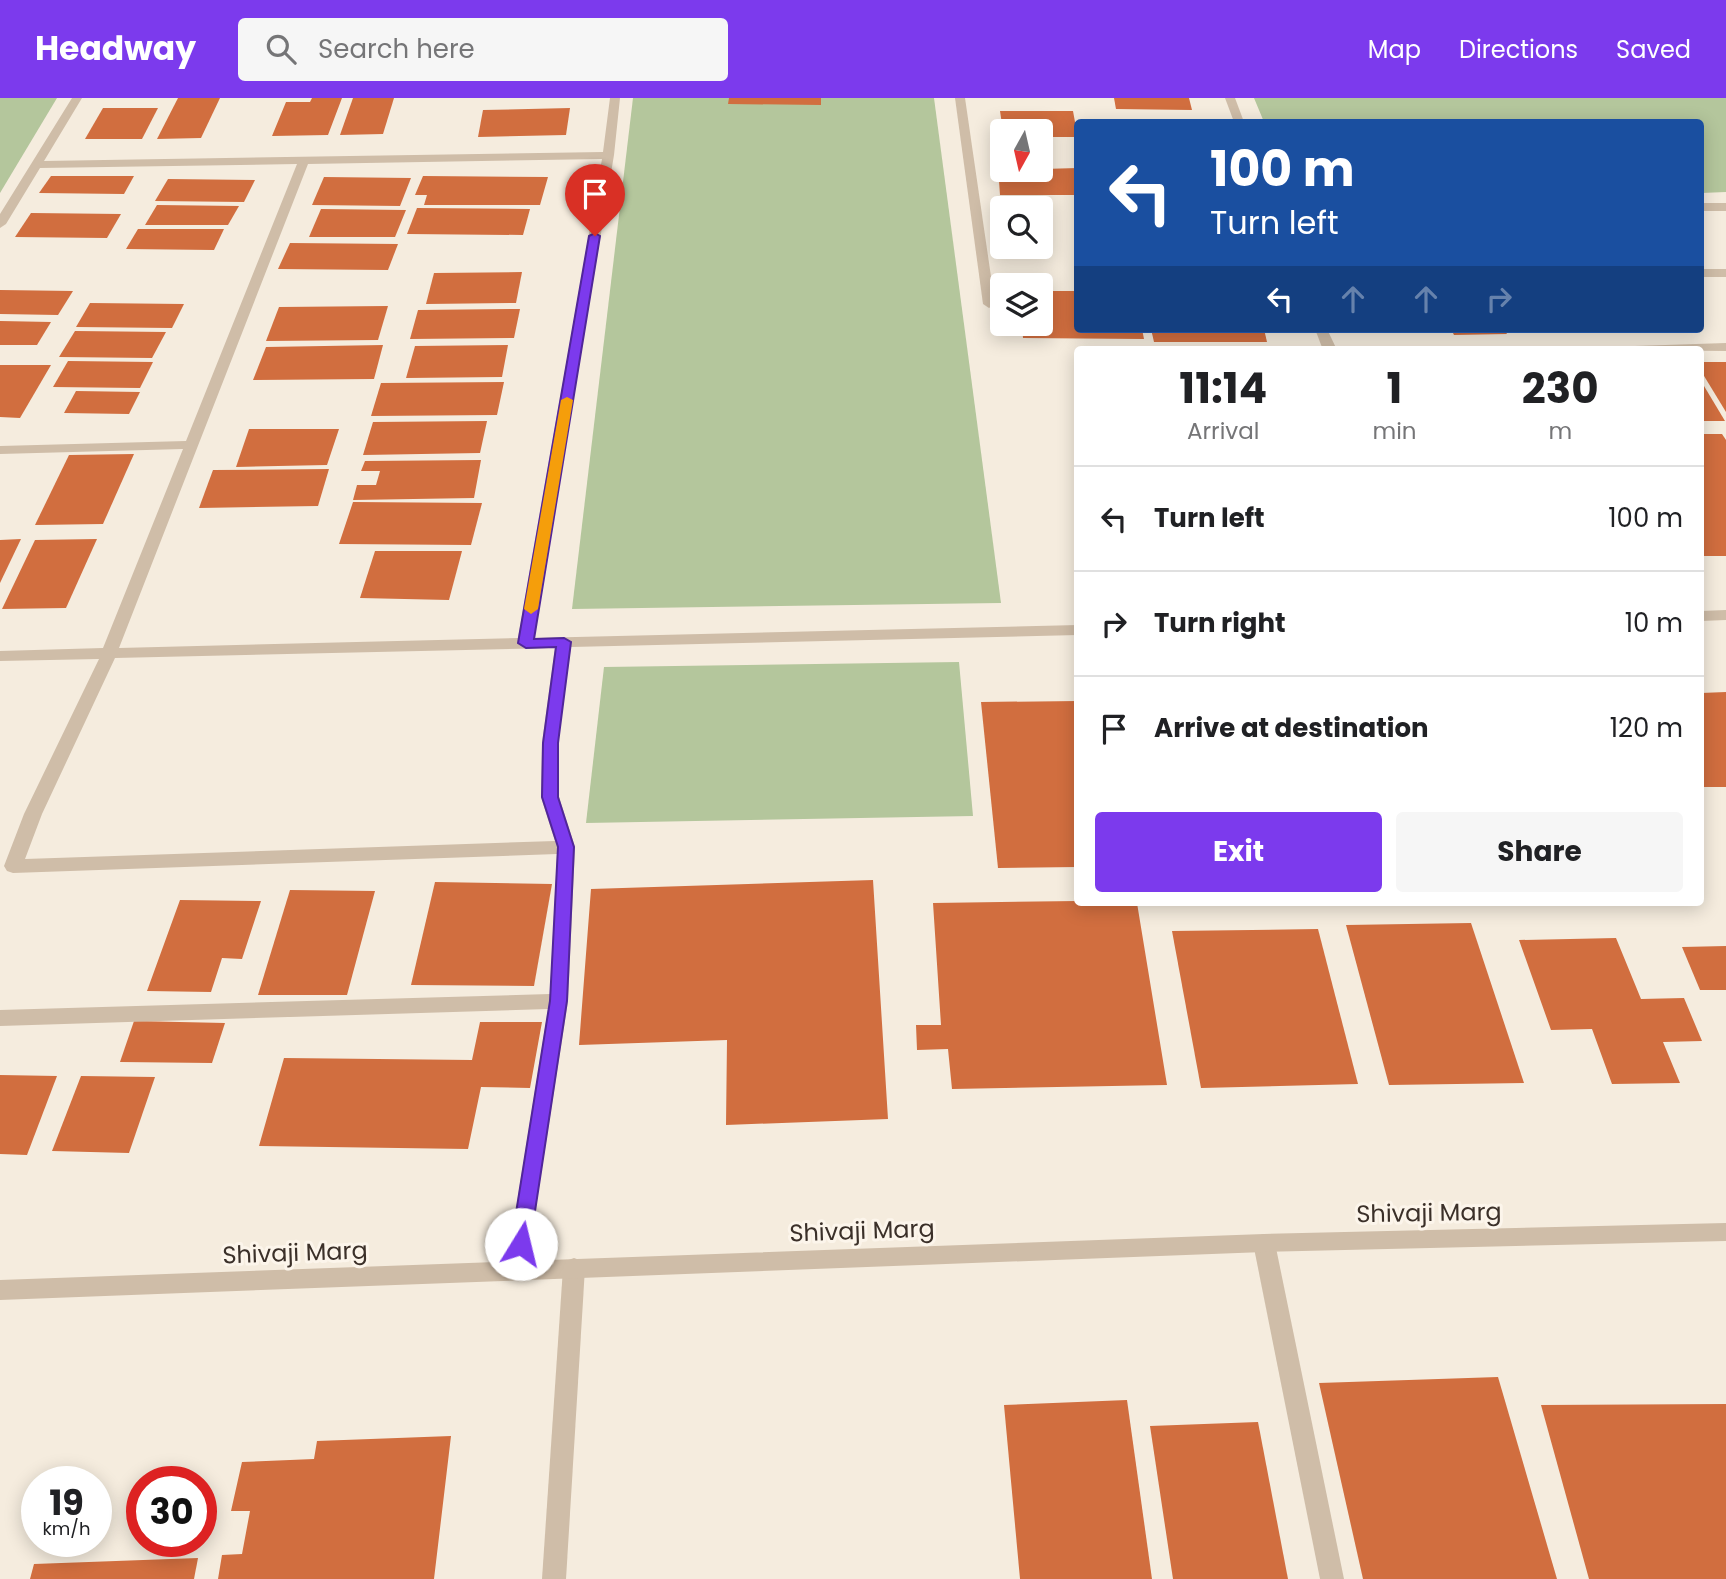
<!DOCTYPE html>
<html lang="en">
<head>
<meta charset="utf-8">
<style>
  :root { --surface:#fff; --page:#f6f6f6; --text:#202124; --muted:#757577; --line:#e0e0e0; --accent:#7c3aed }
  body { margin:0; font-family:Poppins,sans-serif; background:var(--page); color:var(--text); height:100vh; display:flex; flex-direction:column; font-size:26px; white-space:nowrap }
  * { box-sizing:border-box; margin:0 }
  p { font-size:23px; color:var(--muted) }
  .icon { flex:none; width:38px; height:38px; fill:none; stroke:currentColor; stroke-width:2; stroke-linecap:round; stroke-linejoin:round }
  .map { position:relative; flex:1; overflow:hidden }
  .details { position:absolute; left:1074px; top:248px; width:630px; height:560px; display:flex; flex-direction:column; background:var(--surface); border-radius:7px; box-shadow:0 4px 18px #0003 }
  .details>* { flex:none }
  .top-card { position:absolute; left:1074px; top:21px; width:630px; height:214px; border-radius:7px; box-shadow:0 4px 18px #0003; background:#1a4fa0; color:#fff; overflow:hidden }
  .needle { width:46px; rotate:188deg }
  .buttons { position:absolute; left:990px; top:21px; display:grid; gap:14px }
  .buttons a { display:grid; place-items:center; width:63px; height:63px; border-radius:7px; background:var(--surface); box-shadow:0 4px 18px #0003; font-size:35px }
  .speed { position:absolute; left:21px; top:1368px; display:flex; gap:14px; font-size:35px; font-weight:700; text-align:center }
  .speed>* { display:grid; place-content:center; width:91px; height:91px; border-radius:50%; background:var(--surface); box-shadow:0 4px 18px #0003; line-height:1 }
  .speed small { font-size:18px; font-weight:400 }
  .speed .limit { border:10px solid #d22; background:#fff; color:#111 }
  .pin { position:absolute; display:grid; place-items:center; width:60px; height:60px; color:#fff; margin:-72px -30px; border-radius:50% 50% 50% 0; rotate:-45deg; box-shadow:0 0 7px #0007 }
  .pin .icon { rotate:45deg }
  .me { position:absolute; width:77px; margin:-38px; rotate:9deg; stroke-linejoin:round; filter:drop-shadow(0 0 5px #0008) }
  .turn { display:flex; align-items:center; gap:24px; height:147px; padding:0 21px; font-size:32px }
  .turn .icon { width:91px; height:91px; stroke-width:2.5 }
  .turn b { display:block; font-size:49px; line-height:60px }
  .lanes { display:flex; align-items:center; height:66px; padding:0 21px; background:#0003; justify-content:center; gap:35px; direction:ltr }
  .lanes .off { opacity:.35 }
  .eta { display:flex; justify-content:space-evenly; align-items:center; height:119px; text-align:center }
  .eta b { font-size:42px; font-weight:700; line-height:49px }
  .primary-button { display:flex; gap:14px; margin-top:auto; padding:14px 21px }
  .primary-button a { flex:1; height:80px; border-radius:7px; background:var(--accent); color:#fff; font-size:28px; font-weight:700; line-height:80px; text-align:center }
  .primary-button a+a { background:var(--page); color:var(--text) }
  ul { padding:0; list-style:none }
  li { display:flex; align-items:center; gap:21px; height:105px; padding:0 21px; border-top:2px solid var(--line) }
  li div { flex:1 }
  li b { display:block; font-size:26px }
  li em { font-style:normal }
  header { display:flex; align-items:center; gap:42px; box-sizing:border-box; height:98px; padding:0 35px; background:var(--accent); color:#fff }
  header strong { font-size:33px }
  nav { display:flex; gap:38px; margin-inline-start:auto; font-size:24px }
  .search { width:490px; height:63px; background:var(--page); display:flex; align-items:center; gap:18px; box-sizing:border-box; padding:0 24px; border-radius:7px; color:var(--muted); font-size:26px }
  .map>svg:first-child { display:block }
</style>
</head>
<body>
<header>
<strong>Headway</strong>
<div class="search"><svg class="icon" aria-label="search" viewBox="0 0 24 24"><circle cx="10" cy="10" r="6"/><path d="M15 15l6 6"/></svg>Search here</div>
<nav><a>Map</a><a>Directions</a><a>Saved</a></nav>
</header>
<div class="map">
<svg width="1726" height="1481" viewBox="0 0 1726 1481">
  <rect width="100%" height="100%" fill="#f5ecde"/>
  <g fill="#b4c69c">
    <polygon points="0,0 57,0 0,95"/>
    <polygon points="633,0 934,0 1001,505 572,511"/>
    <polygon points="1254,0 1726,0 1726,94 1701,95 1701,24 1264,24"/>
    <polygon points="959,564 973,718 586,725 604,569"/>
  </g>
  <g fill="#d16e3f">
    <polygon points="178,0 220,0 201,40 157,41"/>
    <polygon points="312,0 342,0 328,37 272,38 286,4 310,4"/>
    <polygon points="353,0 394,0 383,36 340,37"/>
    <polygon points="729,0 821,0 821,7 728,6"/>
    <polygon points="1114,0 1189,0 1192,12 1116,11"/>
    <polygon points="103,10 158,10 142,41 85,41"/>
    <polygon points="570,10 566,37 478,39 483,12"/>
    <polygon points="1000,13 1073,13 1075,24 1078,24 1078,39 1041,39 1041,33 1003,33"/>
    <polygon points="998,69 1003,69 1003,72 1078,70 1078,97 1000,97"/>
    <polygon points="51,78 134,78 124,96 39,95"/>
    <polygon points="423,78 548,79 540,107 424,107 427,97 415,97"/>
    <polygon points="324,79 411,80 400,108 312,107"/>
    <polygon points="168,81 255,82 244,104 155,103"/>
    <polygon points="157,107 239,108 228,127 145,127"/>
    <polygon points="417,110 530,111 523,137 407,136"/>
    <polygon points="321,111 406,112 395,139 309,139"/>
    <polygon points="31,115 121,116 107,140 15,139"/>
    <polygon points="138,131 224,131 214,152 126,151"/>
    <polygon points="290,145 398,146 388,172 278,171"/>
    <polygon points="522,174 516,205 426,206 434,175"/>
    <polygon points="0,192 73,193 58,217 0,216"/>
    <polygon points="1041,193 1078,193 1078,231 1142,231 1144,241 1023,240 1022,226 1041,226"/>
    <polygon points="90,205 184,206 172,230 76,229"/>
    <polygon points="388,208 378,242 266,243 279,209"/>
    <polygon points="520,211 514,240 410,241 418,212"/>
    <polygon points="0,223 51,224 37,247 0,247"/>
    <polygon points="1151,231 1264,231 1267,244 1154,244"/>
    <polygon points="1451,231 1504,231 1507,236 1454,237"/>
    <polygon points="75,233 166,234 152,260 59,259"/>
    <polygon points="383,247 374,281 253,282 266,249"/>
    <polygon points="508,247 502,279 406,280 415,248"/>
    <polygon points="68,263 153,264 140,290 53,289"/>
    <polygon points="1701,264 1726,264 1726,314 1701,273"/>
    <polygon points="0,267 51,267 20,320 0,319"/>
    <polygon points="1701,283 1725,323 1701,323"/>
    <polygon points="504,284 497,317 371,318 381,285"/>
    <polygon points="76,293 140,294 129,316 64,315"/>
    <polygon points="487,323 480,355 363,357 373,324"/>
    <polygon points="249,331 339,331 327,367 236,369"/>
    <polygon points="1701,336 1722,336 1726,342 1726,458 1701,458"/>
    <polygon points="134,356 103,426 35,427 69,357"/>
    <polygon points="481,362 474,400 353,402 357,387 376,387 380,373 361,373 365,363"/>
    <polygon points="329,371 318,408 199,410 213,372"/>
    <polygon points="353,404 482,405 471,447 339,446"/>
    <polygon points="21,441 0,485 0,442"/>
    <polygon points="97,441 66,510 2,511 35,442"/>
    <polygon points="375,453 462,453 449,502 360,500"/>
    <polygon points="1726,594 1726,689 1701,689 1701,595"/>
    <polygon points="1078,603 1078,769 998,770 981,604"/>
    <polygon points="873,782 888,1021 726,1027 727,942 579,947 591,791"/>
    <polygon points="435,784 552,786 534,888 411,887"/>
    <polygon points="290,792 375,793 347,897 258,897"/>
    <polygon points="180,802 261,803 242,861 222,860 211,894 147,893"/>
    <polygon points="1078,803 1078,805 1137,805 1167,987 952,991 948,951 917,952 916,927 941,927 933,805"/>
    <polygon points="1471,825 1524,985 1389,987 1346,827"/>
    <polygon points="1318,831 1358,986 1201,990 1172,833"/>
    <polygon points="1616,840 1641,901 1684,900 1702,943 1663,944 1680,985 1612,986 1592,931 1551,932 1519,842"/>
    <polygon points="1726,848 1726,892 1700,892 1682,849"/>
    <polygon points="134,923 225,925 212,965 120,964"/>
    <polygon points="480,924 542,924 530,990 481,989 468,1051 259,1048 284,960 472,962"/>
    <polygon points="0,977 57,978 27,1057 0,1056"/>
    <polygon points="81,978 155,979 129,1055 52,1053"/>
    <polygon points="1498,1279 1557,1481 1363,1481 1319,1285"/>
    <polygon points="1127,1302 1152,1481 1020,1481 1004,1307"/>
    <polygon points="1726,1306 1726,1481 1589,1481 1541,1307"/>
    <polygon points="1258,1324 1288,1481 1173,1481 1150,1328"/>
    <polygon points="451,1338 434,1481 218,1481 222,1457 242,1456 250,1413 231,1413 242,1364 314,1361 317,1343"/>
    <polygon points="198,1460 194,1481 30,1481 34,1466"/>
  </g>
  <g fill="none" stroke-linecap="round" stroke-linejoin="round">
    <g fill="#cfbda8" fill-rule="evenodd">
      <path d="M72,0H82L44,63L603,54L610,0H620L614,57L534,540L1078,527V537L571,549L558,645L559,699L575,749L568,903L525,1180L517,1183L509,1180L506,1173L548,911L0,928V912L550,896L557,756L13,775L7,773L4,768L24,716L99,561L0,563V553L103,550L183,351L0,356V348L186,343L297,66L40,70L6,126L0,130V116ZM602,61L518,540L119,550L308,66ZM555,550L542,645L541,699L555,743L25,761L42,716L115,560Z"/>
      <polygon points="955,0 965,0 995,206 989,210 983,206"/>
      <polygon points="1225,0 1235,0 1244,24 1234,24"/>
      <rect x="1701" y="105" width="25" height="8"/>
      <rect x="1701" y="171" width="25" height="8"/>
      <polygon points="1315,231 1327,231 1337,252 1323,252"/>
      <polygon points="1726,245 1726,253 1628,252 1635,248"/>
      <polygon points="1726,512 1726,522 1701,523 1701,513"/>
      <polygon points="1264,1136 1271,1138 1275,1145 1344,1481 1320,1481 1253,1145 1257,1138"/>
      <polygon points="574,1160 582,1163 585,1170 566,1481 542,1481 563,1170 566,1163"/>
    </g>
    <polygon fill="#cfbda8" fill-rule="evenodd" points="1726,1125 1726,1143 1264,1154 0,1202 0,1182 1264,1136"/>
  </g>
  <polygon fill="#7c3aed" stroke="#51269a" stroke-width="2" points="595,135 600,138 534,541 564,540 571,544 558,645 558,699 574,749 567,903 530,1146 528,1152 521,1154 514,1152 511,1146 550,903 558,749 542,699 543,645 556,549 526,550 518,545 589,138"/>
  <polygon fill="#f59e0b" points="567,299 573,302 538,511 531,516 524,511 561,302"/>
  <g text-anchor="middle" stroke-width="6" stroke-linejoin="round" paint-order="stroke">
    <g font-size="24" fill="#3b3029" stroke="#fcf5eb">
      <text transform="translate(1429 1115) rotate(-1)" y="8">Shivaji Marg</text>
      <text transform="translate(862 1133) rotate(-2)" y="8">Shivaji Marg</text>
      <text transform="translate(295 1155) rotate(-2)" y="8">Shivaji Marg</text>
    </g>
  </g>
</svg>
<div class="buttons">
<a><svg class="needle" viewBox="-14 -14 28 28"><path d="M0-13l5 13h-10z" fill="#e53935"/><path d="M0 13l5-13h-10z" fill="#757577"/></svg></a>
<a><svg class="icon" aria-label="search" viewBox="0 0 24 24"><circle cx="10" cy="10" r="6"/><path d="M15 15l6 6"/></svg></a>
<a><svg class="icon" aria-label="layers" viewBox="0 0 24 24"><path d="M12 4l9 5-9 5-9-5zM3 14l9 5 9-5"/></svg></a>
</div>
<div class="speed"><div>19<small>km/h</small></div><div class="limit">30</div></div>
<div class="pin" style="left:595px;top:138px;background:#d93025"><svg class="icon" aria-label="arrive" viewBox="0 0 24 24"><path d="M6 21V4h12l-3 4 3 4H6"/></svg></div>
<svg class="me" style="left:521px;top:1146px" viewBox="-20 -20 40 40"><circle r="19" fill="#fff"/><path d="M0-13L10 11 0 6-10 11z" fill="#7c3aed"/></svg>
<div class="top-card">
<div class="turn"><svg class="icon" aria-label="left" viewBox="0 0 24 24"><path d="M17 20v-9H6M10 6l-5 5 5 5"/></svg><div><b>100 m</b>Turn left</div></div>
<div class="lanes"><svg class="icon" aria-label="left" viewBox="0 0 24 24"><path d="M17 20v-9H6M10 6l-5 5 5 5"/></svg><svg class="icon off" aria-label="ahead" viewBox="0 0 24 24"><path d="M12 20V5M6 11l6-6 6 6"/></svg><svg class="icon off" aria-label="ahead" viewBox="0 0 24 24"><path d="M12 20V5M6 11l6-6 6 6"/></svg><svg class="icon off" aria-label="right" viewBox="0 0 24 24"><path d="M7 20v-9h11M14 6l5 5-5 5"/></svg></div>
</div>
<section class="details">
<div class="eta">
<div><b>11:14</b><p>Arrival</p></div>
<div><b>1</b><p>min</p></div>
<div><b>230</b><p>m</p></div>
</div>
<ul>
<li><svg class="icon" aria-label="left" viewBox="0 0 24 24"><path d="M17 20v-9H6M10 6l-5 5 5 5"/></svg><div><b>Turn left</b></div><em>100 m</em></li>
<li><svg class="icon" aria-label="right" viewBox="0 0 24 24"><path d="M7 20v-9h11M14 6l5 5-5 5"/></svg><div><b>Turn right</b></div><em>10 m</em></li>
<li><svg class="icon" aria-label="arrive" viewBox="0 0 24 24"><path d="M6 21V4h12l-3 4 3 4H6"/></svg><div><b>Arrive at destination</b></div><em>120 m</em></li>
</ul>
<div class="primary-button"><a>Exit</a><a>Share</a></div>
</section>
</div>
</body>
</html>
